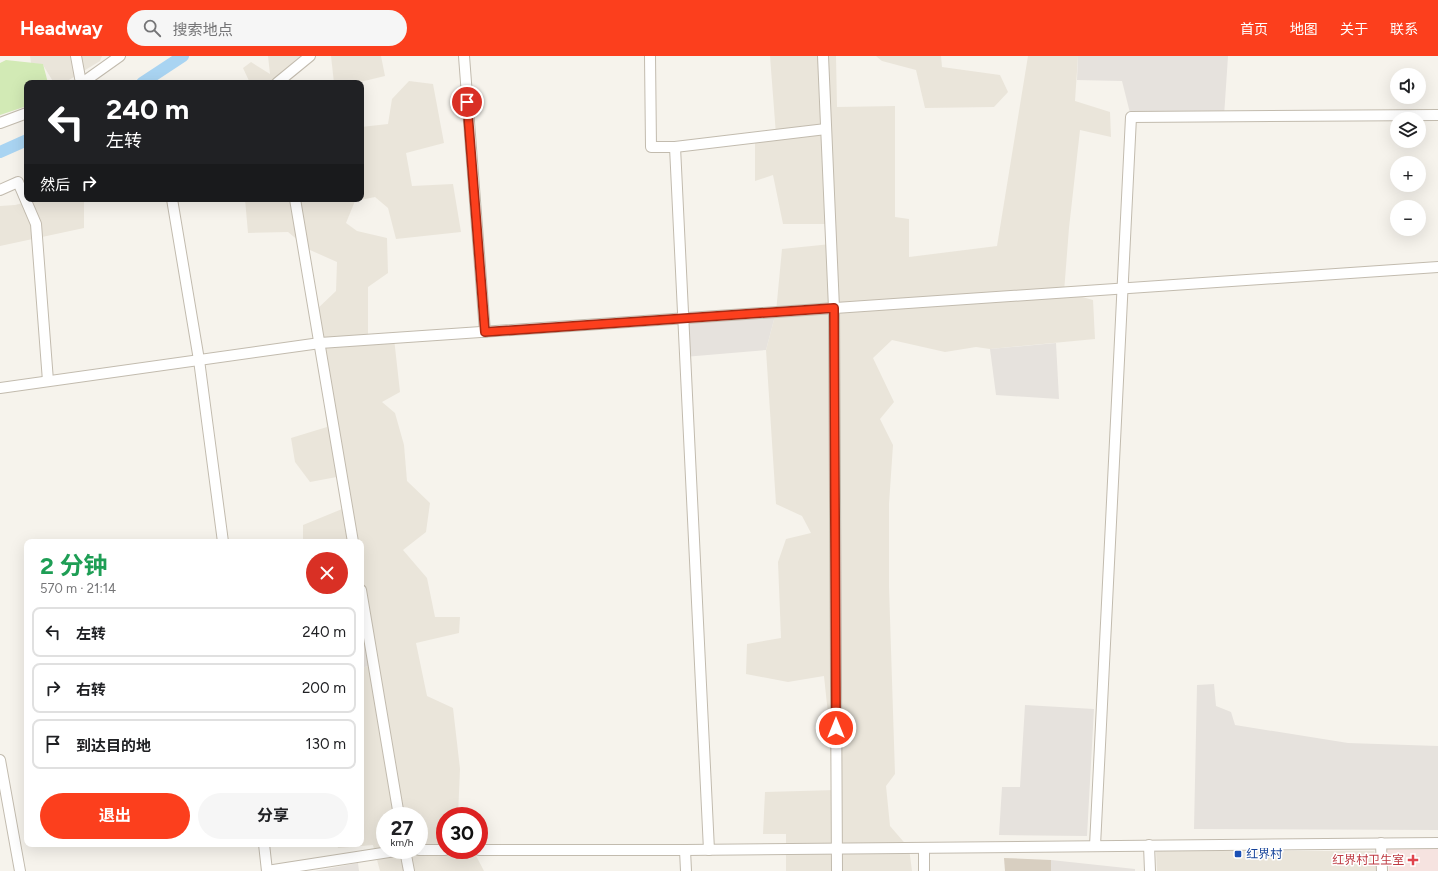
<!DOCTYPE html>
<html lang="zh">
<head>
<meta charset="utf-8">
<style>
  :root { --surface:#fff; --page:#f6f6f6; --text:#202124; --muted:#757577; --line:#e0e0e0; --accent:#fc3f1d }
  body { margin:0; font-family:Figtree,"Noto Sans SC",sans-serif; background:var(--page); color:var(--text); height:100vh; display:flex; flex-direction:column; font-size:15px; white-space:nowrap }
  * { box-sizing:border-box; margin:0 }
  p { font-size:13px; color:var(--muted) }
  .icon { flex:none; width:22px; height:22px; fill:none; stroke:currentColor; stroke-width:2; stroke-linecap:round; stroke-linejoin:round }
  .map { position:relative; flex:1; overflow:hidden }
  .details { position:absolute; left:24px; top:483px; width:340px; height:308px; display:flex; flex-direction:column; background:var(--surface); border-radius:8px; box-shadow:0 4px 16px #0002 }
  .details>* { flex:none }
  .top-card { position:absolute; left:24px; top:24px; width:340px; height:122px; border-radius:8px; box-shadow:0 4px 16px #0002; background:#202124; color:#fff; overflow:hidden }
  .tools { position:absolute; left:1390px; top:12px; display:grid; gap:8px }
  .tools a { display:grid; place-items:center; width:36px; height:36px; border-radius:50%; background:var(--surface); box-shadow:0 4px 16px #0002; font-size:20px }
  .speed { position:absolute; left:376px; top:751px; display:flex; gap:8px; font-size:20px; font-weight:700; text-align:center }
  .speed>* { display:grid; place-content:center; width:52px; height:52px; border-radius:50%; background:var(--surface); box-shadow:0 4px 16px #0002; line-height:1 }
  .speed small { font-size:10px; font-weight:400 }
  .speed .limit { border:6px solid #d22; background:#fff; color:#111 }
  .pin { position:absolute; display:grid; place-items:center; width:34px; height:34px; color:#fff; margin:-17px; border:2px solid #fff; border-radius:50%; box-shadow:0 1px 4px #0007 }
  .me { position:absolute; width:44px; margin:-22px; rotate:0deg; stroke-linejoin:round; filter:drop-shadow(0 0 3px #0008) }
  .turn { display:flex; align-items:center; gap:14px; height:84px; padding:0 16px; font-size:18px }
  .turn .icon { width:52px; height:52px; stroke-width:2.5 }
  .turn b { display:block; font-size:28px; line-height:34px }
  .then { display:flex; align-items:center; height:38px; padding:0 16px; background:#0003; gap:8px; font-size:15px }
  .round { display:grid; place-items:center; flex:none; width:42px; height:42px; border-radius:21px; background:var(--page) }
  .overview { display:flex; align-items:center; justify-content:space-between; height:68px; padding:0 16px }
  h1 { font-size:24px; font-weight:700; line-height:30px; color:#1e9e55 }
  .primary-button { display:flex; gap:8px; margin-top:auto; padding:8px 16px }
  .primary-button a { flex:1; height:46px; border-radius:24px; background:var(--accent); color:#fff; font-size:16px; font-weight:700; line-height:46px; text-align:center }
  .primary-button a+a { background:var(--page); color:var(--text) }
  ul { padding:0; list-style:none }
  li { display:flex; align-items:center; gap:12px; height:50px; margin:0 8px 6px; padding:0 8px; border:2px solid var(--line); border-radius:8px }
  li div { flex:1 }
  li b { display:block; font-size:15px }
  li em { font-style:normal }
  header { display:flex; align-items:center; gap:24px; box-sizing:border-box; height:56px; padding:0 20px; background:var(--accent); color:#fff }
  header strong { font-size:19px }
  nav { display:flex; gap:22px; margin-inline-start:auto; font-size:14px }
  .search { width:280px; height:36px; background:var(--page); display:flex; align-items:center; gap:10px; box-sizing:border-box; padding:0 14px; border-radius:22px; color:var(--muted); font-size:15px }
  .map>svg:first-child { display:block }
</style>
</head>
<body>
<header>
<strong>Headway</strong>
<div class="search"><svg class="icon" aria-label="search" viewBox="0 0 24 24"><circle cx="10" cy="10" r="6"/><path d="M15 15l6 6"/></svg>搜索地点</div>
<nav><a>首页</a><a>地图</a><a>关于</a><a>联系</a></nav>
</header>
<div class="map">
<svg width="1438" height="815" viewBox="0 0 1438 815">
  <rect width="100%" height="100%" fill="#f6f3ec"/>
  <g fill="#eae5da" fill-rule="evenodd">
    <polygon points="30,0 102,0 100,5 64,27 54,27 43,9 31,7"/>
    <polygon points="268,0 310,0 277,27 250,27 243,12 251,6 270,18"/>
    <polygon points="331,0 381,0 385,20 356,27 334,27"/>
    <polygon points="770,0 836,0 837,51 895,50 895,161 909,163 909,201 997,190 1028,0 1078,0 1075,45 1110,56 1111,81 1080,74 1069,172 1064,236 1093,244 1095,283 990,293 976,291 945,296 892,284 873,302 894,346 880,363 893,389 889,448 889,531 895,718 886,730 890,770 909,792 912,815 786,815 786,778 763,778 765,736 836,734 824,620 788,626 746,618 747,588 781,582 778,506 786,483 811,477 802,460 776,448 766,294 776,256 782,193 831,188 830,168 783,168 773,119 755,125 755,82 776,79"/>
    <polygon points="876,0 941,0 942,11 1000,19 1008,36 994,51 925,52 916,14 882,5"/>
    <path d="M409,25L433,28L444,87L406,97L412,130L453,128L461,176L396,183L388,152L375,141L355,145L346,167L357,175L387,182L388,217L368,231V280L394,282L400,336L382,346L395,357L404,389L407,425L430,447L426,476L403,494L427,522L435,561H460L459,577L416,587L427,640L453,652L460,713L458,760H445V794H473L484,815H380L373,789L338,792L337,788H361V612L373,609L367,572L361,573V486H303V469L347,451L342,420L310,426L295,406L291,382L327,371L314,256L336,235L337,206L310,194L288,176L248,177L245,143H361V71L388,68L392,43ZM385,760H419V794H385Z"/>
    <polygon points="40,143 84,143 84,172 0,190 0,150 15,149"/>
    <polygon points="1156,795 1374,795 1380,815 1157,815"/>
  </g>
  <g fill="#e6e2dd">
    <polygon points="1078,0 1228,0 1224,60 1131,61 1122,25 1077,24"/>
    <polygon points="776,256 766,294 684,301 682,263"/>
    <polygon points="1056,287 1059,343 996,339 990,293"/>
    <polygon points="367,572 373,609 361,612 361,573"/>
    <polygon points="1214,628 1216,650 1231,656 1235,669 1348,687 1438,690 1438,774 1194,773 1197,629"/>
    <polygon points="1025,649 1094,653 1087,780 999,779 1002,731 1020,731"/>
    <polygon points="1051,804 1135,813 1135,815 1051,815"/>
    <polygon points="358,807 359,815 315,815"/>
  </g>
  <polygon fill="#f6e3e0" points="1438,792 1438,815 1389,815 1387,793"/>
  <polygon fill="#d2eab5" points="6,4 43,8 48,27 27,27 27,50 0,59 0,7"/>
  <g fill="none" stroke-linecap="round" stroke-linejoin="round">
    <g stroke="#a9d4f2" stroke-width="12">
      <polyline points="142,27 183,0"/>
      <polyline points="0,96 27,84"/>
    </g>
  </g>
  <polygon fill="#d8cfc1" points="1004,802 1051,804 1051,815 1005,815"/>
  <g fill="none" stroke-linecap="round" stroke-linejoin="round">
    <g stroke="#c2bbae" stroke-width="12">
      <g id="street">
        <polyline points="76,0 81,27"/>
        <polyline points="464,0 485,276"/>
        <polyline points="650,0 651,91 675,91 826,73"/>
        <polyline points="823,0 834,252 837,815"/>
        <polyline points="82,27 120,0"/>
        <polyline points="277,27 310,0"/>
        <polyline points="0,67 27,57"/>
        <polyline points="675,91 709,794"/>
        <polyline points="0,134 18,126 36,168 48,325"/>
        <polyline points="172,143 199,304 223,486"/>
        <polyline points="295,143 353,486"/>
        <polyline points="0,332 320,287 1438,211"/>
        <polyline points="361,534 399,760"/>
        <polyline points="0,704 20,815"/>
        <polyline points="1381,787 1382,815"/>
        <polyline points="264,788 267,815"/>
        <polyline points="1149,789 1150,815"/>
        <polyline points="1095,790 1131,61 1438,59"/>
        <polyline points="924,792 924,815"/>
        <polyline points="405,794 409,815"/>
        <polyline points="419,794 445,794"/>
        <polyline points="479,794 685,794 1438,787"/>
        <polyline points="685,794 686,815"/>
        <polyline points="267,815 402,794"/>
      </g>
    </g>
    <use href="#street" stroke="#fff" stroke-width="10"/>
  </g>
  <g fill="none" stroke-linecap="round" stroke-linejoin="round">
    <g stroke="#a42913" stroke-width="10">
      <polyline id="route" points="467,46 485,276 834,252 836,672"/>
    </g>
    <use href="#route" stroke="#fc3f1d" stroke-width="7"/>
  </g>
  <rect fill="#1a4fb4" stroke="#fff" stroke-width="1.5" x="1234" y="794" width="8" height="8" rx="2"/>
  <path fill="#e0444e" stroke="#fff" stroke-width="1.5" d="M1411 798h4v4h4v4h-4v4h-4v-4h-4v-4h4z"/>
  <g text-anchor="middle" stroke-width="3" stroke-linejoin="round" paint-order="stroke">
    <g font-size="12" fill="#164399" stroke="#fff" text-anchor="start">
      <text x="1246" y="802">红界村</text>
    </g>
    <g font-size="12" fill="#be3a42" stroke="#fff" text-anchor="end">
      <text x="1404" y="808">红界村卫生室</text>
    </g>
  </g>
</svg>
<div class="tools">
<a><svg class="icon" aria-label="sound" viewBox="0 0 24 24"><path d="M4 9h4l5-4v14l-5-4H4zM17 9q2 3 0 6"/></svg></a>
<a><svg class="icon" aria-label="layers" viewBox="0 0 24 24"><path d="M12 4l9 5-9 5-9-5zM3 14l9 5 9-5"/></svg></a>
<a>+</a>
<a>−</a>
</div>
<div class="speed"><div>27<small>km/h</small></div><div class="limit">30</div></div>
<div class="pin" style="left:467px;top:46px;background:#d93025"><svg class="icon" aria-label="arrive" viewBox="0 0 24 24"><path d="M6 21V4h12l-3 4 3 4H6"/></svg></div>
<svg class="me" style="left:836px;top:672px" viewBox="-20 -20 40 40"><circle r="17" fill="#fc3f1d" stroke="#fff" stroke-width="3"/><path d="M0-11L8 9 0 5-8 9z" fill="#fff"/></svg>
<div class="top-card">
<div class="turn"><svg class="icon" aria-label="left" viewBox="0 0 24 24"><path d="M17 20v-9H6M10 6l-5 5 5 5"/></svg><div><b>240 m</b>左转</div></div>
<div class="then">然后<svg class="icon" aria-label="right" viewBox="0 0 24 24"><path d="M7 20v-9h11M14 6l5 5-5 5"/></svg></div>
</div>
<section class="details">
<div class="overview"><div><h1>2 分钟</h1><p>570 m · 21:14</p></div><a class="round" style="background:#d93025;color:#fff"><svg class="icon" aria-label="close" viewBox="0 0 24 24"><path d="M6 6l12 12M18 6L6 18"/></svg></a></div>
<ul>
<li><svg class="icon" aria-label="left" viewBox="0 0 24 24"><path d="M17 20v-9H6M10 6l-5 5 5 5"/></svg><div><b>左转</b></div><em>240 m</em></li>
<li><svg class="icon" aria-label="right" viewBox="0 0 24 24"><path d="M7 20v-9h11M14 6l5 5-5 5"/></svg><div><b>右转</b></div><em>200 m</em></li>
<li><svg class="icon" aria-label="arrive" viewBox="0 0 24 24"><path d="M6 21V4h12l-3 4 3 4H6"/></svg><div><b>到达目的地</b></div><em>130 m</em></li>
</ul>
<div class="primary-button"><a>退出</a><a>分享</a></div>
</section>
</div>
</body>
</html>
